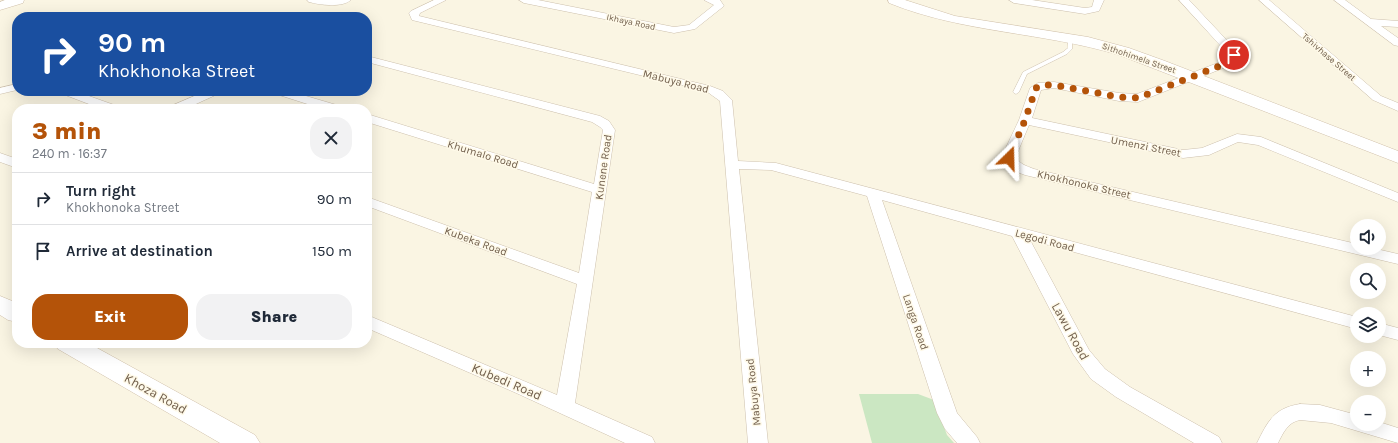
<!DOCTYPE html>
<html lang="en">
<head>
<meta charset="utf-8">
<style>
  :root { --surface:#fff; --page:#f2f2f3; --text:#1f2937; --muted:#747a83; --line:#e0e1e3; --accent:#b45309 }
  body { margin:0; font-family:Karla,sans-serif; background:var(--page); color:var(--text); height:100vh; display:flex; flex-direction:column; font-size:15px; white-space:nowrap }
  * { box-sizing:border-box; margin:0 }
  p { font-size:13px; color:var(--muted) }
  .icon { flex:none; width:22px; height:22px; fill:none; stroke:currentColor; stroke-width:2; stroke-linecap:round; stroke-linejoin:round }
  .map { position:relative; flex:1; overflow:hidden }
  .panel { position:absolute; left:12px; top:104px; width:360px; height:244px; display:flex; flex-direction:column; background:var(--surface); border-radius:16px; box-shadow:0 4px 16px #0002 }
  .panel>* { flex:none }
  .guide { position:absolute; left:12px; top:12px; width:360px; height:84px; border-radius:16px; box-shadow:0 4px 16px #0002; background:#1a4fa0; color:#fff; overflow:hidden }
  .buttons { position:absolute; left:1350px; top:219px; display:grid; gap:8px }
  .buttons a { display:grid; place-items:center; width:36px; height:36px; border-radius:50%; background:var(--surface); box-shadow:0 4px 16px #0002; font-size:20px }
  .pin { position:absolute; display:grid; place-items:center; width:34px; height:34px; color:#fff; margin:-17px; border:2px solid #fff; border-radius:50%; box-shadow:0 1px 4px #0007 }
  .me { position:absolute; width:44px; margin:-22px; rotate:22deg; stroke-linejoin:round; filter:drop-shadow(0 0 3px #0008) }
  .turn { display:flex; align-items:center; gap:14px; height:84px; padding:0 20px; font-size:18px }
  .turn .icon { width:52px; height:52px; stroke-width:2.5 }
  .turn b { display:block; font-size:28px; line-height:34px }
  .round { display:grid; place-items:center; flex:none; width:42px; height:42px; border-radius:16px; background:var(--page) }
  .head { display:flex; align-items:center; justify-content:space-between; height:68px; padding:0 20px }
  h1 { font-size:24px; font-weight:800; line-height:30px; color:var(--accent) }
  .action { display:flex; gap:8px; margin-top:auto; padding:8px 20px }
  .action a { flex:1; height:46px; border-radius:16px; background:var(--accent); color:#fff; font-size:16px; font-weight:800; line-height:46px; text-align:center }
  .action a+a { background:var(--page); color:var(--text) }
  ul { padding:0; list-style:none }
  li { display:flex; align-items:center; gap:12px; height:52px; padding:0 20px; border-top:1px solid var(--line) }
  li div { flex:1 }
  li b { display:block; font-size:15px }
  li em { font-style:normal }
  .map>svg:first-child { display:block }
</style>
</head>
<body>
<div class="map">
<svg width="1398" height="443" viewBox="0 0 1398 443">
  <rect width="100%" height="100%" fill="#faf5e3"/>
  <polygon fill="#cbe7c2" points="859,394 918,394 934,400 947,435 954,443 872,443"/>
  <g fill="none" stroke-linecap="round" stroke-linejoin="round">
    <g stroke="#cdc0ad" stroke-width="1">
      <polygon id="lane" points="1068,37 1072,38 1072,49 1067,54 1027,74 1019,92 1016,94 1014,93 1013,92 1023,72 1063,52 1068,48"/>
    </g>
    <g stroke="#cdc0ad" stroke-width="1">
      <g id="street">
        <path d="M307,0H351C342,8 320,5 309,2Z"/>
        <polygon points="434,0 446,0 420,13 419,16 710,86 723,91 732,100 738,161 776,163 1357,317 1357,329 1030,240 1089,350 1105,369 1130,387 1219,437 1222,443 1194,443 1116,397 1091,379 1073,354 1012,236 882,200 957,413 977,437 980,443 957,443 945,429 937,413 867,196 771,170 739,169 768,443 748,443 720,101 706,91 412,20 409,13 411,11"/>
        <polygon points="519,0 538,0 674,27 689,25 714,5 704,0 720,0 724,6 695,29 674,33 524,3"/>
        <polygon points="1009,0 1032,0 1085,8 1092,7 1094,0 1104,0 1099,11 1085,14 1014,3"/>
        <path d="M1179,0H1189L1236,50L1239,58L1236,63L1138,102L1119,101L1054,88L1041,90L1032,118L1183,150L1202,148L1237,134L1261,137L1398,193V202L1258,145L1238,142L1209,155L1183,158L1029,125L1016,156C1018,164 1027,166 1034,169L1357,244V248H1372L1398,254V264L1025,175C1015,171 1005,168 1002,156L1019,120L1030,88L1038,83L1054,82L1119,93L1137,94L1228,59L1227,53Z"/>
        <polygon points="1259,0 1269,0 1381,96 1398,103 1398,111 1373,100"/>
        <polygon points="1334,0 1345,0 1371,19 1398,21 1398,27 1381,26 1398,38 1398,46 1394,45"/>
        <polygon points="367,56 600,116 609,121 615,130 575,403 652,437 655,443 625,443 514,392 367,328 367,315 557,395 577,284 367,206 367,197 579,273 592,192 367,122 367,114 594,184 603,130 600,127 592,122 367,62"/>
        <polygon points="17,84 17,90 0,94 0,88"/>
        <polygon points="58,91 75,91 117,106 119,109 102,109 60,93"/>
        <polygon points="206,91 222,91 220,93 185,109 169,109 171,106"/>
        <polygon points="271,91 289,91 340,106 342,109 323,109 273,93"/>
        <polygon points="0,153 17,159 17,168 0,162"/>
        <polygon points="1379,323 1398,328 1398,340 1379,335"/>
        <path d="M1300,404L1320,405L1357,415V424H1379V422L1398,428V443L1331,423L1300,420C1288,422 1283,433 1278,443H1257C1268,421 1274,408 1300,404Z"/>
      </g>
    </g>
    <g stroke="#d0c0aa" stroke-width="1">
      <g id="secondary">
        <polygon points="5,0 24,0 23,3 0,10 0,2"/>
        <path d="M888,0H905L955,16L1088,37L1129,48L1165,61L1398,151V163L1119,55C1043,32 963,33 889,3Z"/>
        <polygon points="0,296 17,303 17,322 8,320 0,315"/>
        <polygon points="54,343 88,343 255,435 260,443 220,443 58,349"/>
      </g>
    </g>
    <use href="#lane" fill="#fff" fill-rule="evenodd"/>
    <use href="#street" fill="#fff" fill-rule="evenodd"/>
    <use href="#secondary" fill="#fff" fill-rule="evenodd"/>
  </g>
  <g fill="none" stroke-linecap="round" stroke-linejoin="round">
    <polyline stroke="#b45309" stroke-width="7" stroke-dasharray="0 12.6" points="1009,158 1025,120 1036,88 1041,85 1054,85 1119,97 1138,98 1232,61 1234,58 1234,55"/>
  </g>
  <g text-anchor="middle" stroke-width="3" stroke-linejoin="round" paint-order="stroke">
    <g font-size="9" fill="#705e4b" stroke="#fef9e8">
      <text transform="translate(631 22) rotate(12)" y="3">Ikhaya Road</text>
      <text transform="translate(1329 57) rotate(41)" y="3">Tshivhase Street</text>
      <text transform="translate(1139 58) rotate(19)" y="3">Sithohimela Street</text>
    </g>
    <g font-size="11" fill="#705e4b" stroke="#fef9e8">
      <text transform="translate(676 81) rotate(14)" y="4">Mabuya Road</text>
      <text transform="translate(1146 146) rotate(11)" y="4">Umenzi Street</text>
      <text transform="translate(483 154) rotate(17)" y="4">Khumalo Road</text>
      <text transform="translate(603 167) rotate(-82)" y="4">Kunene Road</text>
      <text transform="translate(1084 184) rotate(13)" y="4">Khokhonoka Street</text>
      <text transform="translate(1045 240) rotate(15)" y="4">Legodi Road</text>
      <text transform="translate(476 241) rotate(20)" y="4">Kubeka Road</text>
      <text transform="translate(916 322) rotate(71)" y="4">Langa Road</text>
      <text transform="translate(753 392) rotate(-96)" y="4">Mabuya Road</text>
    </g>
    <g font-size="13" fill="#705e4b" stroke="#fef9e8">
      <text transform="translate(1071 331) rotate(61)" y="5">Lawu Road</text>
      <text transform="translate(507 381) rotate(23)" y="5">Kubedi Road</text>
      <text transform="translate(156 393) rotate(29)" y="5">Khoza Road</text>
    </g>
  </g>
</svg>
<div class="buttons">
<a><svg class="icon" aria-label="sound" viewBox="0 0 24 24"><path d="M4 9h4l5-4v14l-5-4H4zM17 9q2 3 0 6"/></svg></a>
<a><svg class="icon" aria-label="search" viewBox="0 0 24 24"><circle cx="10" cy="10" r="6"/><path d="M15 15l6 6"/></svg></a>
<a><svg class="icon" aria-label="layers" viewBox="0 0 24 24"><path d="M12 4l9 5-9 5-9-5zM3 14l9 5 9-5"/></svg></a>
<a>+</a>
<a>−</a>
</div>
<div class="pin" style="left:1234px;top:55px;background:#d93025"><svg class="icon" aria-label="arrive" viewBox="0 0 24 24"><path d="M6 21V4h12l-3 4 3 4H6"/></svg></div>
<svg class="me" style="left:1009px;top:158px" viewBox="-20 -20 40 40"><path d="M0-17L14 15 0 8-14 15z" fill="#b45309" stroke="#fff" stroke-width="4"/></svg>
<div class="guide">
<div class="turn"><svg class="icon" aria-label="right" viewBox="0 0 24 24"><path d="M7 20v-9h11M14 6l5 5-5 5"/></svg><div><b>90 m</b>Khokhonoka Street</div></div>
</div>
<section class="panel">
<div class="head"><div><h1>3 min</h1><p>240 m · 16:37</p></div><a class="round"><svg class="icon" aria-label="close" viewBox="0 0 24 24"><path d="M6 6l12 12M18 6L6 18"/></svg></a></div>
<ul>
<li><svg class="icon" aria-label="right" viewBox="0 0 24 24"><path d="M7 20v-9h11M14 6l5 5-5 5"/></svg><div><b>Turn right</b><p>Khokhonoka Street</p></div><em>90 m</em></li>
<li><svg class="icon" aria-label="arrive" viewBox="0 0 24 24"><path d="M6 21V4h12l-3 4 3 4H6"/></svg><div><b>Arrive at destination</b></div><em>150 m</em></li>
</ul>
<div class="action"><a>Exit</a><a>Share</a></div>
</section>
</div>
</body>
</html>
